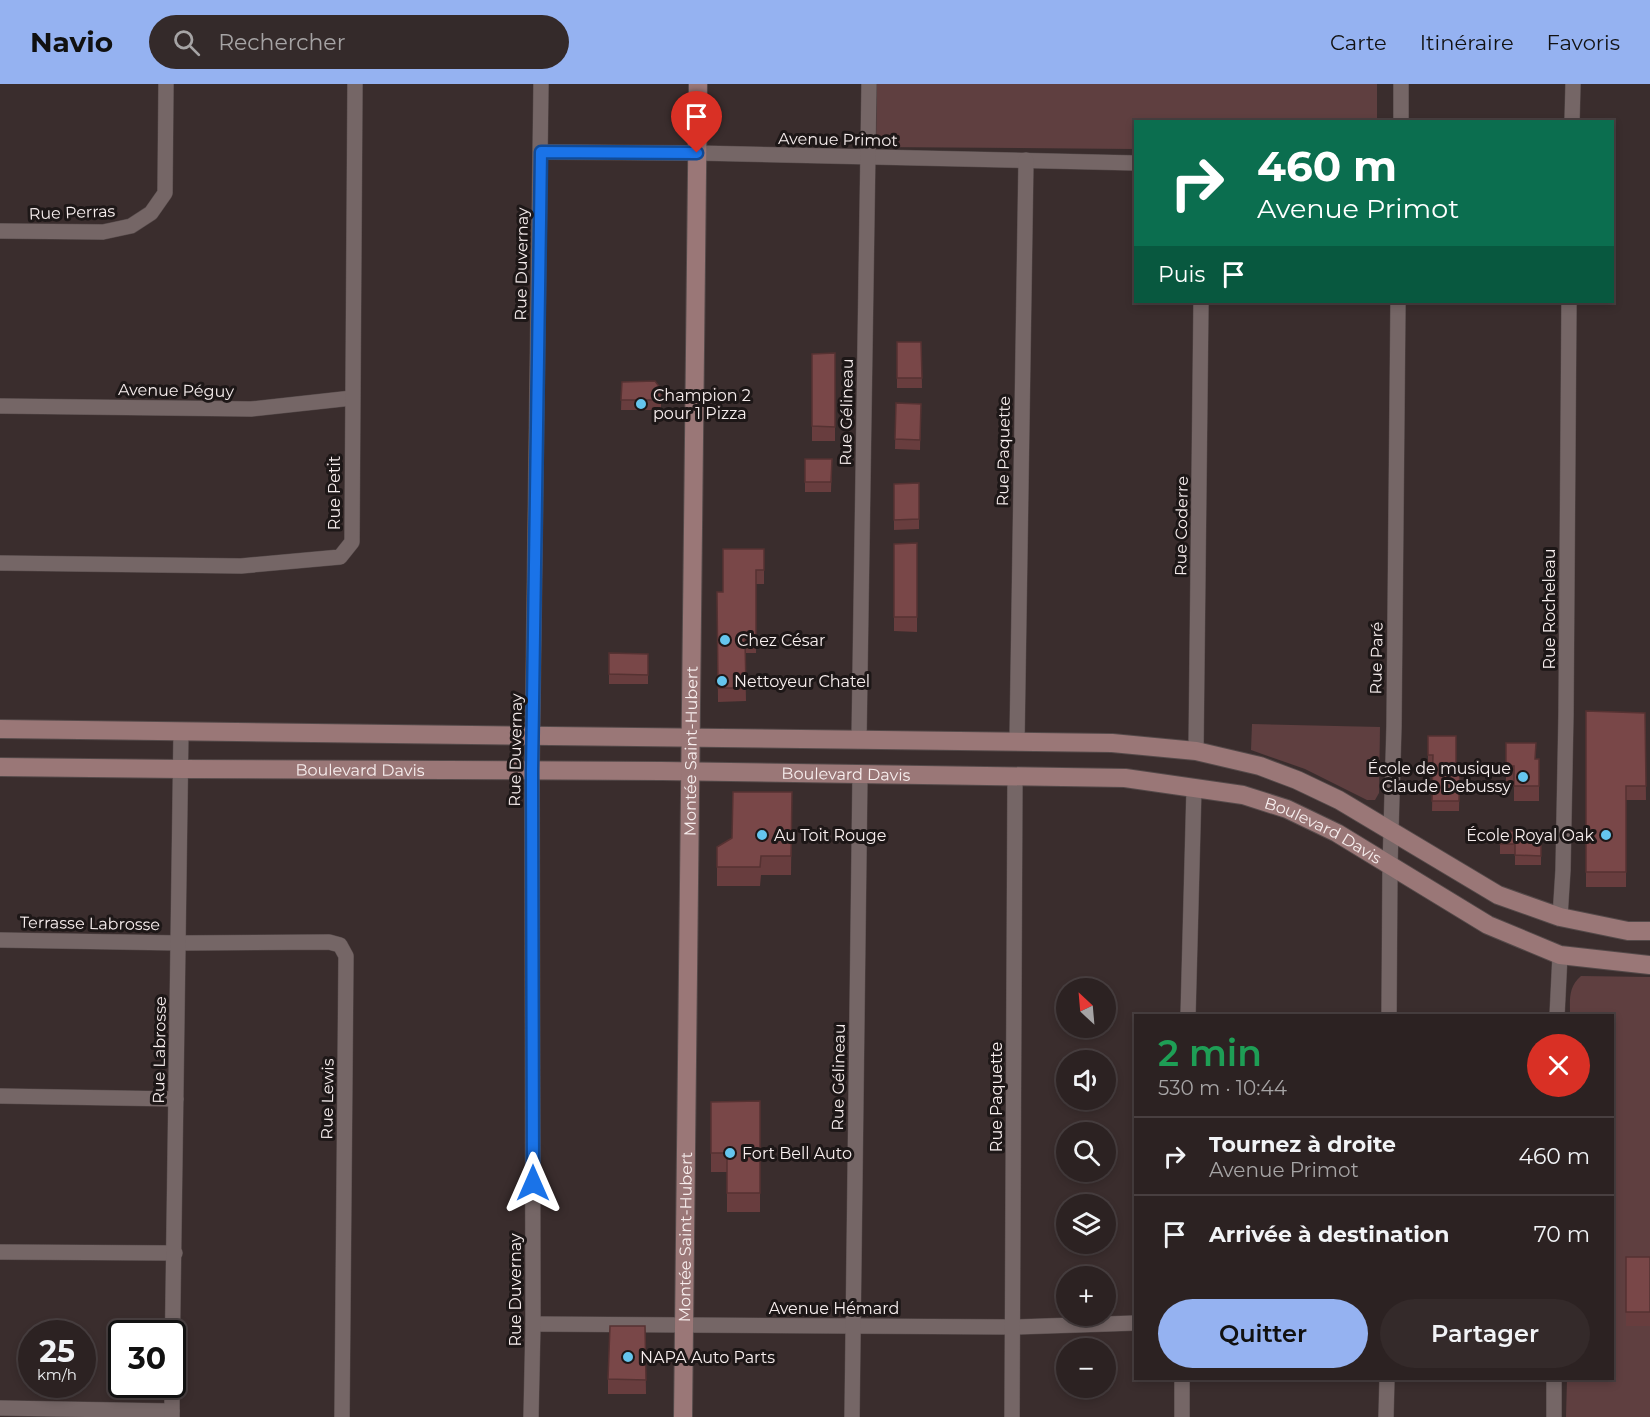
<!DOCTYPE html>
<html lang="fr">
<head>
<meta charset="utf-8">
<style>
  :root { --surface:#2c2222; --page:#342a2a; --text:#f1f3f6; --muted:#a6a4a5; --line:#483f40; --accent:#95b2f1 }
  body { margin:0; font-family:Montserrat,sans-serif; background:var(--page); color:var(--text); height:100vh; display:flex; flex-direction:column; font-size:22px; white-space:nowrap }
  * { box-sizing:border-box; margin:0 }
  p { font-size:20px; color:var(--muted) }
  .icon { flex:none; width:33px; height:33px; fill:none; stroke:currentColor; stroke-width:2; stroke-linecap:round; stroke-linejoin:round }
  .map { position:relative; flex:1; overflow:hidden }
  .sheet { position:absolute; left:1134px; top:930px; width:480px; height:366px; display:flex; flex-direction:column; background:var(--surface); border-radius:0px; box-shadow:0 3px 9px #0003,0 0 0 2px var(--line) }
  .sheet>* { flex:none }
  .top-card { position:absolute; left:1134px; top:36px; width:480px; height:183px; border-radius:0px; box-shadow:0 3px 9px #0003,0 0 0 2px var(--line); background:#0b6e4f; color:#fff; overflow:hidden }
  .needle { width:39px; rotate:334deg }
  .controls { position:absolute; left:1056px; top:894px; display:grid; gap:12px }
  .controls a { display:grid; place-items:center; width:60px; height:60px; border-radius:50%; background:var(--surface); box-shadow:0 3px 9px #0003,0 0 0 2px var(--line); font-size:30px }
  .speed { position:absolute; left:18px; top:1236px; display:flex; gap:12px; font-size:30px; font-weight:700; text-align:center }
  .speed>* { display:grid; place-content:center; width:78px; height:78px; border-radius:50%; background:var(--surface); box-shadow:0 3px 9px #0003,0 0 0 2px var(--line); line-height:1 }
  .speed small { font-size:15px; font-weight:400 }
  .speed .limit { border:3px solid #111; border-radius:9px; background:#fff; color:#111 }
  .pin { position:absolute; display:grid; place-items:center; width:51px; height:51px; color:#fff; margin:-62px -26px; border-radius:50% 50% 50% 0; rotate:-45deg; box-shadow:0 0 6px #0007 }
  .pin .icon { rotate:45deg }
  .me { position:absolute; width:66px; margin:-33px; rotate:0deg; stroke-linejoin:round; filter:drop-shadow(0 0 4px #0008) }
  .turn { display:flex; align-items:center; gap:21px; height:126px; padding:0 24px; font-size:27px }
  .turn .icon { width:78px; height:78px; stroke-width:2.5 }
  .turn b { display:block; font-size:42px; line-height:51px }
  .then { display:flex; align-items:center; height:57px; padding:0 24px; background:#0003; gap:12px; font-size:22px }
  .round { display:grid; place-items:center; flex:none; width:63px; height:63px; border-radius:32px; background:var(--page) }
  .summary { display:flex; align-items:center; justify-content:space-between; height:102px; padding:0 24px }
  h1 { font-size:36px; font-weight:600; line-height:45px; color:#1e9e55 }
  .button { display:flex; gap:12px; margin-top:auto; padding:12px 24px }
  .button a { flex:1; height:69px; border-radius:36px; background:var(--accent); color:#111; font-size:24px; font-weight:600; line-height:69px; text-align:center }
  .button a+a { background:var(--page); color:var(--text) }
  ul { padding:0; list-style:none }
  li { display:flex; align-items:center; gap:18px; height:78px; padding:0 24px; border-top:2px solid var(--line) }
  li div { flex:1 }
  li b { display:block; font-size:22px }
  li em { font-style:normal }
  header { display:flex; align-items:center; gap:36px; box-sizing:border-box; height:84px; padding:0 30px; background:var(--accent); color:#111 }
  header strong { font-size:28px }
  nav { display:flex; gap:33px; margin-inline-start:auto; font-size:21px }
  .search { width:420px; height:54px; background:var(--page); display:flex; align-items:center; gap:15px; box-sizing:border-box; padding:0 21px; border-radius:33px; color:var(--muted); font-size:22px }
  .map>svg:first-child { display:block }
</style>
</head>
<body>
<header>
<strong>Navio</strong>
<div class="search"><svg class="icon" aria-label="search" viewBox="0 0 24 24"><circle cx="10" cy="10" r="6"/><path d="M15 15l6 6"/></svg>Rechercher</div>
<nav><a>Carte</a><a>Itinéraire</a><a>Favoris</a></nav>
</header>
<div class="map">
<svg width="1650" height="1333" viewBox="0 0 1650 1333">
  <rect width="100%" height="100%" fill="#3a2d2d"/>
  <g fill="#5f3f40">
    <polygon points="877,0 1377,0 1377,37 1136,38 1135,65 876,63"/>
    <polygon points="1252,640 1380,643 1379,709 1375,716 1367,716 1305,685 1251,666"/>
    <path d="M1581,892L1650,893V1333H1566L1567,1295L1612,1294V932L1570,931C1570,916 1568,903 1581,892Z"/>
  </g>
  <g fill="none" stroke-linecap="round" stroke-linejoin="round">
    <g stroke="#544949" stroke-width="16">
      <g id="street">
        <polyline points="1401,38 1401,0"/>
        <polyline points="1572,38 1573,0"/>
        <polyline points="541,68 697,69 1136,79"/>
        <polyline points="0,147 103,148 131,142 151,129 165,109 166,0"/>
        <polyline points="0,322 251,325 352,314"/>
        <polyline points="0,479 241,482 340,473 352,458 355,0"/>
        <polyline points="859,656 869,0"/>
        <polyline points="1017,658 1026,76"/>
        <polyline points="1196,667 1201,218"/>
        <polyline points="1560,833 1563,786 1566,630 1569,218"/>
        <polyline points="0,856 179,859 329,858 340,861 346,872 342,1333"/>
        <polyline points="1188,932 1194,704"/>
        <polyline points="1389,932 1390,782 1394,642 1398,218"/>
        <polyline points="1557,932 1560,871"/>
        <polyline points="0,1012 176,1015"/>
        <polyline points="0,1168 175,1169"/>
        <polyline points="533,1240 1014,1243 1136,1239"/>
        <polyline points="172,1286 181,647"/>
        <polyline points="1182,1294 1182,1333"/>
        <polyline points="0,1324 172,1327"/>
        <polyline points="172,1333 172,1300"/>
        <polyline points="531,1333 533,1240 532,687 541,0"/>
        <polyline points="852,1333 860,690"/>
        <polyline points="1012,1333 1015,693"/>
        <polyline points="1386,1333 1387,1294"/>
        <polyline points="1554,1333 1554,1294"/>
      </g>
    </g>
    <g stroke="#544949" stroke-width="20">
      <g id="secondary">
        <polyline points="0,645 1112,659 1196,667 1260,682 1297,696 1339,716 1498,811 1560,833 1628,847 1650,847"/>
        <path id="s1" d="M0,683L181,685L662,687L1125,694L1243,711L1287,725L1337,749L1488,841L1560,871L1650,881"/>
        <path id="s2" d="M683,1333L698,0"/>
      </g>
    </g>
    <use href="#street" stroke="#756666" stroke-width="15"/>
    <use href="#secondary" stroke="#9a7777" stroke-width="18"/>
  </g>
  <g fill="#683d3e">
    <polygon points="897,258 921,258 922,304 897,304"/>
    <polygon points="835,269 835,357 812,357 812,270"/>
    <polygon points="622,298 661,305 661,326 621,326"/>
    <polygon points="896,319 921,320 920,366 895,365"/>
    <polygon points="805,375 832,375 831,408 805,408"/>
    <polygon points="919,399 919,445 894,446 894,400"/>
    <polygon points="917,459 917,548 894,547 894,460"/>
    <polygon points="764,465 764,500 756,500 756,569 745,569 746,617 718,618 717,508 723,508"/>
    <polygon points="609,569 648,570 648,600 609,600"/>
    <polygon points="1586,627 1645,629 1646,716 1626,716 1626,803 1586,803"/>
    <polygon points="1428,652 1456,682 1460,682 1459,727 1432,727 1433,681 1428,681"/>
    <polygon points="1506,659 1536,675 1539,675 1539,717 1514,717 1514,697 1506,697"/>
    <polygon points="792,708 791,791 761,791 760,802 717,802 717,763 732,754"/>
    <polygon points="1500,747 1541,747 1541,781 1515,781 1515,770 1500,770"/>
    <polygon points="760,1017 760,1128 727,1128 727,1088 711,1088 711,1018"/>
    <rect x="1626" y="1173" width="24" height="69"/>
    <polygon points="645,1242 646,1310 608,1310 608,1295"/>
  </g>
  <g fill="#794748" stroke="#553232" stroke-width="1.5">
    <polygon points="897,258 921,258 922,294 897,294"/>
    <polygon points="835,269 835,343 812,342 812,270"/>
    <polygon points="655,297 661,305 661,316 621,316 622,298"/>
    <polygon points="896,319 921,320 920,356 895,355"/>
    <polygon points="805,375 832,375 831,398 805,398"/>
    <polygon points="919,399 919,435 894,436 894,400"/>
    <polygon points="917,459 917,533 894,533 894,460"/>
    <polygon points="723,465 764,465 764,486 756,486 756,556 745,556 746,604 718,604 717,508 723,508"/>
    <polygon points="609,569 648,570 648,591 609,590"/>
    <polygon points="1586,627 1645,629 1646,702 1626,702 1626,788 1586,788"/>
    <polygon points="1428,652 1456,652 1456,682 1460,682 1459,717 1432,717 1433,671 1428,671"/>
    <polygon points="1506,659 1536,659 1535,675 1539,675 1539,702 1514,702 1514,682 1506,682"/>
    <polygon points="733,708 792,708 791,772 761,772 760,783 717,783 717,763 732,754"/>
    <polygon points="1500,747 1541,747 1541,772 1515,771 1515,760 1500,760"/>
    <polygon points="760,1017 760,1109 727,1109 727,1069 711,1069 711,1018"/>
    <rect x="1626" y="1173" width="24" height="55"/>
    <polygon points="610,1242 645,1242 646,1296 608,1295"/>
  </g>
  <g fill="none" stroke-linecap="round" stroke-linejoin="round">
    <g stroke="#114b97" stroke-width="15">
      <polyline id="route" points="533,1099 532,687 541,68 697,69"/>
    </g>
    <use href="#route" stroke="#1a73e8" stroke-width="10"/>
  </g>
  <g fill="#65c5ee" stroke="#1d1717" stroke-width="2">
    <circle cx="641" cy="320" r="6"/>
    <circle cx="725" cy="556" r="6"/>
    <circle cx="722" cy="597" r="6"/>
    <circle cx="1523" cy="693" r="6"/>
    <circle cx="762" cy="751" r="6"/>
    <circle cx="1606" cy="751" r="6"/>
    <circle cx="730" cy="1069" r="6"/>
    <circle cx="628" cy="1273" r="6"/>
  </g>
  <g text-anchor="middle" stroke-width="6" stroke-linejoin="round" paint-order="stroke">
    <g font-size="16" fill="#f7eeee" stroke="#1d1717">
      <text transform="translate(838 55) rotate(1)" y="6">Avenue Primot</text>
      <text transform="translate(72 128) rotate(-2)" y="6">Rue Perras</text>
      <text transform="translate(521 180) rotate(-89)" y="6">Rue Duvernay</text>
      <text transform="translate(176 306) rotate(1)" y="6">Avenue Péguy</text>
      <text transform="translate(846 328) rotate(-89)" y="6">Rue Gélineau</text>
      <text transform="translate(1003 367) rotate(-89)" y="6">Rue Paquette</text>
      <text transform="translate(334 409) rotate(-90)" y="6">Rue Petit</text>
      <text transform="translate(1181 442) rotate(-89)" y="6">Rue Coderre</text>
      <text transform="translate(1549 525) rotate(-90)" y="6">Rue Rocheleau</text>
      <text transform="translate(1376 574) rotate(-89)" y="6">Rue Paré</text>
      <text transform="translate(515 666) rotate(-89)" y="6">Rue Duvernay</text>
      <text dy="6" stroke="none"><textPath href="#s2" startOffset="666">Montée Saint-Hubert</textPath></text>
      <text dy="6" stroke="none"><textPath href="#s1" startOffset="360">Boulevard Davis</textPath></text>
      <text dy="6" stroke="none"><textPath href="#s1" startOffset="846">Boulevard Davis</textPath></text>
      <text dy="6" stroke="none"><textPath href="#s1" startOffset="1332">Boulevard Davis</textPath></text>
      <text transform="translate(90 839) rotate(1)" y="6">Terrasse Labrosse</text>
      <text transform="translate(159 966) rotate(-89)" y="6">Rue Labrosse</text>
      <text transform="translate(838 993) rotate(-89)" y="6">Rue Gélineau</text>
      <text transform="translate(996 1013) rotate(-90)" y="6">Rue Paquette</text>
      <text transform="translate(327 1015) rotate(-89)" y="6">Rue Lewis</text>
      <text dy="6" stroke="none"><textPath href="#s2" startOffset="180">Montée Saint-Hubert</textPath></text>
      <text transform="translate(515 1206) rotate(-90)" y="6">Rue Duvernay</text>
      <text x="834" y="1230">Avenue Hémard</text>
    </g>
    <g font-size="16" fill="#f7eeee" stroke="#1d1717" text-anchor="start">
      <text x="653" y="317">Champion 2<tspan x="653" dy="18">pour 1 Pizza</tspan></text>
      <text x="737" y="562">Chez César</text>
      <text x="734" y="603">Nettoyeur Chatel</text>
      <text x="1511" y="690" text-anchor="end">École de musique<tspan x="1511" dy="18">Claude Debussy</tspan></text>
      <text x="774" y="757">Au Toit Rouge</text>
      <text x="1594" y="757" text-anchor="end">École Royal Oak</text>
      <text x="742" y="1075">Fort Bell Auto</text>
      <text x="640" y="1279">NAPA Auto Parts</text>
    </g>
  </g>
</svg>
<div class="controls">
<a><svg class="needle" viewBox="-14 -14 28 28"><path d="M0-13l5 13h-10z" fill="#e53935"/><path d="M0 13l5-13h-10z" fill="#a6a4a5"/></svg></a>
<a><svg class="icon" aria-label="sound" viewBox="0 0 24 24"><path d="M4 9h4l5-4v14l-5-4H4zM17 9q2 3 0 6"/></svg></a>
<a><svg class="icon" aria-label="search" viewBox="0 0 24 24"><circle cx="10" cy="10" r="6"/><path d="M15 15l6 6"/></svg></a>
<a><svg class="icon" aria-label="layers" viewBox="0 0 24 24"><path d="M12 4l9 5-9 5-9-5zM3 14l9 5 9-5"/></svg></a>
<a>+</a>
<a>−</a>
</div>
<div class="speed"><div>25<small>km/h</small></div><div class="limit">30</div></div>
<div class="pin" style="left:697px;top:69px;background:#d93025"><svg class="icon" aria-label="arrive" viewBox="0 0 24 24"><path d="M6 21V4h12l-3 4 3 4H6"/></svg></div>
<svg class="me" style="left:533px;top:1099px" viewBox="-20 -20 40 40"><path d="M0-17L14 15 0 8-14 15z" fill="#1a73e8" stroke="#fff" stroke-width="4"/></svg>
<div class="top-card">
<div class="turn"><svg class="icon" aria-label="right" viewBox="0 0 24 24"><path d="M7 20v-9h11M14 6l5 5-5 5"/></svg><div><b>460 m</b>Avenue Primot</div></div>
<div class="then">Puis<svg class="icon" aria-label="arrive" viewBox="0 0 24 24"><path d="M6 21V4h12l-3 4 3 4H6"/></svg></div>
</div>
<section class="sheet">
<div class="summary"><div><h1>2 min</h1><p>530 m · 10:44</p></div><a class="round" style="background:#d93025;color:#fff"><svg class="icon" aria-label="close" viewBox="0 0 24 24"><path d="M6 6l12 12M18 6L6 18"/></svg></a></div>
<ul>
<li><svg class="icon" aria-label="right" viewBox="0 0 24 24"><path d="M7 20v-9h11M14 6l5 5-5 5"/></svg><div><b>Tournez à droite</b><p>Avenue Primot</p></div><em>460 m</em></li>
<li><svg class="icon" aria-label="arrive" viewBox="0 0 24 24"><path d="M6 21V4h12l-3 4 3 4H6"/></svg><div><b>Arrivée à destination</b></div><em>70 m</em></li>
</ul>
<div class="button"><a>Quitter</a><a>Partager</a></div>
</section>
</div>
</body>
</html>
